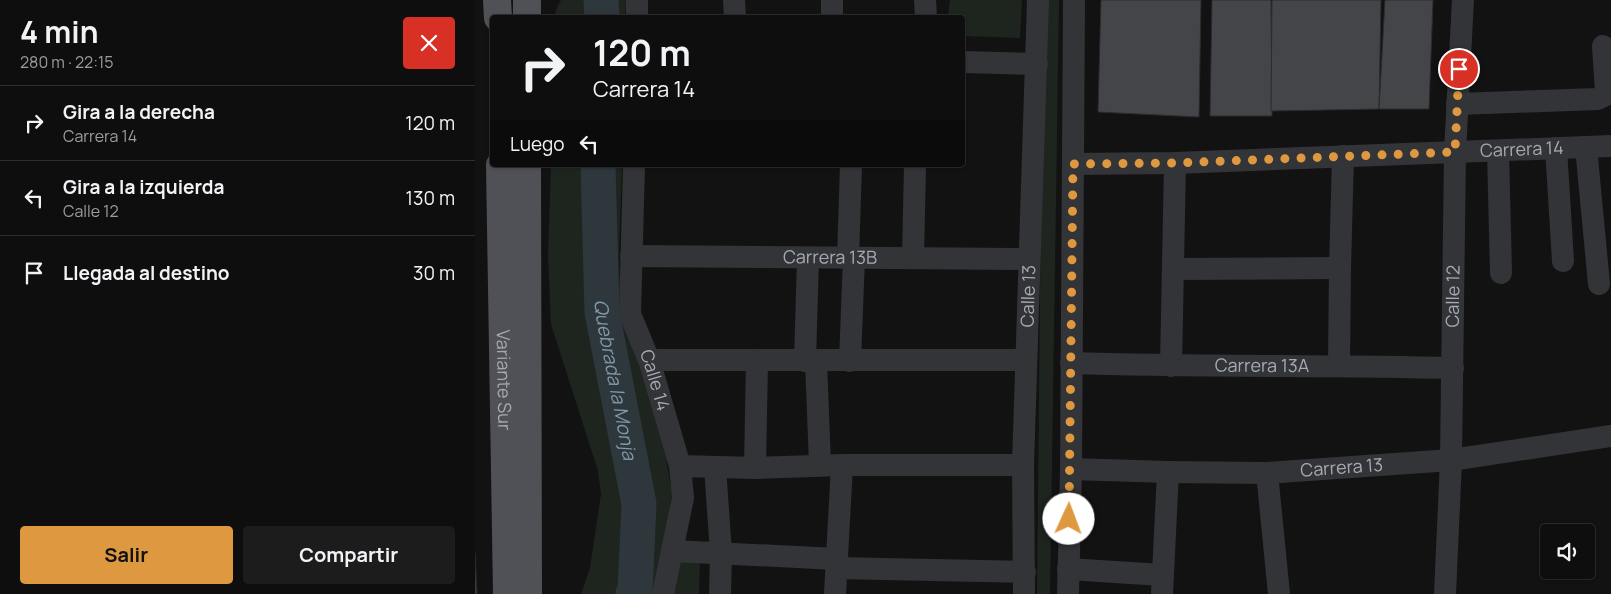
<!DOCTYPE html>
<html lang="es">
<head>
<meta charset="utf-8">
<style>
  :root { --surface:#0e0e0e; --page:#1c1c1c; --text:#f1f3f6; --muted:#9b9c9e; --line:#2e2e2e; --accent:#dd9840 }
  body { margin:0; font-family:Manrope,sans-serif; background:var(--page); color:var(--text); height:100vh; display:flex; flex-direction:column; font-size:19px; white-space:nowrap }
  * { box-sizing:border-box; margin:0 }
  p { font-size:16px; color:var(--muted) }
  .icon { flex:none; width:28px; height:28px; fill:none; stroke:currentColor; stroke-width:2; stroke-linecap:round; stroke-linejoin:round }
  .map { position:relative; flex:1; overflow:hidden }
  .drawer { display:flex; flex-direction:column; background:var(--surface); width:475px }
  .drawer>* { flex:none }
  .top-card { position:absolute; left:15px; top:15px; width:475px; height:152px; border-radius:5px; box-shadow:0 1px 4px #0004,0 0 0 1px var(--line); background:#0e0e0e; color:var(--text); overflow:hidden }
  .buttons { position:absolute; left:1065px; top:524px; display:grid; gap:10px }
  .buttons a { display:grid; place-items:center; width:55px; height:55px; border-radius:5px; background:var(--surface); box-shadow:0 1px 4px #0004,0 0 0 1px var(--line); font-size:25px }
  .pin { position:absolute; display:grid; place-items:center; width:42px; height:42px; color:#fff; margin:-21px; border:2px solid #fff; border-radius:50%; box-shadow:0 1px 5px #0007 }
  .me { position:absolute; width:55px; margin:-28px; rotate:2deg; stroke-linejoin:round; filter:drop-shadow(0 0 4px #0008) }
  .turn { display:flex; align-items:center; gap:18px; height:105px; padding:0 20px; font-size:22px }
  .turn .icon { width:65px; height:65px; stroke-width:2.5 }
  .turn b { display:block; font-size:35px; line-height:42px }
  .then { display:flex; align-items:center; height:48px; padding:0 20px; background:#0003; gap:10px; font-size:19px }
  .round { display:grid; place-items:center; flex:none; width:52px; height:52px; border-radius:5px; background:var(--page) }
  .overview { display:flex; align-items:center; justify-content:space-between; height:85px; padding:0 20px }
  h1 { font-size:30px; font-weight:700; line-height:38px }
  .cta { display:flex; gap:10px; margin-top:auto; padding:10px 20px }
  .cta a { flex:1; height:58px; border-radius:5px; background:var(--accent); color:#111; font-size:20px; font-weight:700; line-height:58px; text-align:center }
  .cta a+a { background:var(--page); color:var(--text) }
  ul { padding:0; list-style:none }
  li { display:flex; align-items:center; gap:15px; height:75px; padding:0 20px; border-top:1px solid var(--line) }
  li div { flex:1 }
  li b { display:block; font-size:19px }
  li em { font-style:normal }
  main { display:flex; flex:1; min-height:0 }
  .map>svg:first-child { display:block }
</style>
</head>
<body>
<main>
<section class="drawer">
<div class="overview"><div><h1>4 min</h1><p>280 m · 22:15</p></div><a class="round" style="background:#d93025;color:#fff"><svg class="icon" aria-label="close" viewBox="0 0 24 24"><path d="M6 6l12 12M18 6L6 18"/></svg></a></div>
<ul>
<li><svg class="icon" aria-label="right" viewBox="0 0 24 24"><path d="M7 20v-9h11M14 6l5 5-5 5"/></svg><div><b>Gira a la derecha</b><p>Carrera 14</p></div><em>120 m</em></li>
<li><svg class="icon" aria-label="left" viewBox="0 0 24 24"><path d="M17 20v-9H6M10 6l-5 5 5 5"/></svg><div><b>Gira a la izquierda</b><p>Calle 12</p></div><em>130 m</em></li>
<li><svg class="icon" aria-label="arrive" viewBox="0 0 24 24"><path d="M6 21V4h12l-3 4 3 4H6"/></svg><div><b>Llegada al destino</b></div><em>30 m</em></li>
</ul>
<div class="cta"><a>Salir</a><a>Compartir</a></div>
</section>
<div class="map">
<svg width="1136" height="594" viewBox="0 0 1136 594">
  <rect width="100%" height="100%" fill="#121213"/>
  <g fill="#1e251f">
    <polygon points="86,0 151,0 150,17 80,18 81,10"/>
    <polygon points="475,0 547,0 545,38 488,36 488,18 473,17"/>
    <polygon points="568,0 584,0 575,594 562,594"/>
    <polygon points="76,165 147,165 144,256 146,310 164,365 191,457 197,494 181,594 106,594 115,568 126,494 123,471 76,324 73,256"/>
    <polygon points="225,558 224,594 195,594 204,561"/>
  </g>
  <g fill="none" stroke-linecap="round" stroke-linejoin="round">
    <g stroke="#2e373c" stroke-width="35">
      <polyline points="126,0 127,18"/>
      <path id="s1" d="M123,165L127,312L164,504L160,592L158,594"/>
    </g>
  </g>
  <g fill="#444548" stroke="#2c2c2f">
    <polygon points="626,0 726,0 724,117 623,112"/>
    <polygon points="737,0 796,0 797,116 735,116"/>
    <polygon points="797,0 906,0 904,109 796,111"/>
    <polygon points="910,0 958,0 954,109 904,109"/>
    <polygon points="0,553 2,594 0,594"/>
  </g>
  <g fill="none" stroke-linecap="round" stroke-linejoin="round">
    <g stroke="#333437" stroke-width="22">
      <polyline points="259,0 260,18"/>
      <polyline points="450,0 451,18"/>
      <polyline points="162,18 162,0"/>
      <polyline points="357,18 357,0"/>
      <polyline points="488,62 562,64"/>
      <polyline points="982,104 1123,99 1129,96 1131,92 1128,46"/>
      <polyline points="1111,147 1124,284"/>
      <polyline points="1081,148 1088,261"/>
      <polyline points="1023,151 1026,273"/>
      <path id="s2" d="M598,164L700,163L1136,146"/>
      <path id="s3" d="M159,165L155,314L174,360L205,466L208,498L188,594"/>
      <path id="s4" d="M156,256L553,259"/>
      <polyline points="373,258 376,165"/>
      <polyline points="438,258 440,165"/>
      <polyline points="698,269 865,268"/>
      <polyline points="174,360 551,360"/>
      <polyline points="330,361 333,258"/>
      <polyline points="341,361 345,465"/>
      <polyline points="375,361 379,258"/>
      <path id="s5" d="M596,363C723,367 851,365 978,368"/>
      <polyline points="864,365 865,268 868,156"/>
      <polyline points="696,366 700,163"/>
      <polyline points="205,466 280,468 367,465 548,465"/>
      <polyline points="240,467 246,553 245,594"/>
      <polyline points="280,468 282,361"/>
      <path id="s6" d="M596,469L693,472L792,473L976,460L1136,436"/>
      <polyline points="792,473 804,594"/>
      <polyline points="198,551 362,559"/>
      <polyline points="361,568 550,572"/>
      <polyline points="593,569 687,575"/>
      <polyline points="360,594 367,465"/>
      <path id="s7" d="M549,594L548,465L563,0"/>
      <polyline points="593,594 596,469 599,0"/>
      <polyline points="687,594 693,472"/>
      <path id="s8" d="M970,594L976,460L980,152L988,0"/>
    </g>
    <g stroke="#4f5156" stroke-width="28">
      <polyline points="22,0 23,18"/>
      <polyline points="52,0 52,18"/>
      <path id="s9" d="M25,165L32,594"/>
      <polyline points="52,165 53,594"/>
    </g>
  </g>
  <g fill="none" stroke-linecap="round" stroke-linejoin="round">
    <polyline stroke="#dd9840" stroke-width="9" stroke-dasharray="0 16.2" points="594,519 598,164 700,163 980,152 984,69"/>
  </g>
  <g text-anchor="middle" stroke-width="4" stroke-linejoin="round" paint-order="stroke">
    <g font-size="18" fill="#a5aab2" stroke="#0d0d0e">
      <text dy="6" stroke="none"><textPath href="#s2" startOffset="449">Carrera 14</textPath></text>
      <text dy="6" stroke="none"><textPath href="#s4" startOffset="199">Carrera 13B</textPath></text>
      <text dy="6" stroke="none"><textPath href="#s7" startOffset="298">Calle 13</textPath></text>
      <text dy="6" stroke="none"><textPath href="#s8" startOffset="298">Calle 12</textPath></text>
      <text dy="6" stroke="none"><textPath href="#s5" startOffset="191">Carrera 13A</textPath></text>
      <text dy="6" stroke="none"><textPath href="#s9" startOffset="215">Variante Sur</textPath></text>
      <text dy="6" stroke="none"><textPath href="#s3" startOffset="220">Calle 14</textPath></text>
      <text dy="6" stroke="none"><textPath href="#s6" startOffset="271">Carrera 13</textPath></text>
    </g>
    <g font-size="19" font-style="italic" fill="#7f9aaa" stroke="#0d0d0e">
      <text dy="7" stroke="none"><textPath href="#s1" startOffset="216">Quebrada la Monja</textPath></text>
    </g>
  </g>
</svg>
<div class="buttons">
<a><svg class="icon" aria-label="sound" viewBox="0 0 24 24"><path d="M4 9h4l5-4v14l-5-4H4zM17 9q2 3 0 6"/></svg></a>
</div>
<div class="pin" style="left:984px;top:69px;background:#d93025"><svg class="icon" aria-label="arrive" viewBox="0 0 24 24"><path d="M6 21V4h12l-3 4 3 4H6"/></svg></div>
<svg class="me" style="left:594px;top:519px" viewBox="-20 -20 40 40"><circle r="19" fill="#fff"/><path d="M0-13L10 11 0 6-10 11z" fill="#dd9840"/></svg>
<div class="top-card">
<div class="turn"><svg class="icon" aria-label="right" viewBox="0 0 24 24"><path d="M7 20v-9h11M14 6l5 5-5 5"/></svg><div><b>120 m</b>Carrera 14</div></div>
<div class="then">Luego<svg class="icon" aria-label="left" viewBox="0 0 24 24"><path d="M17 20v-9H6M10 6l-5 5 5 5"/></svg></div>
</div>
</div>
</main>
</body>
</html>
